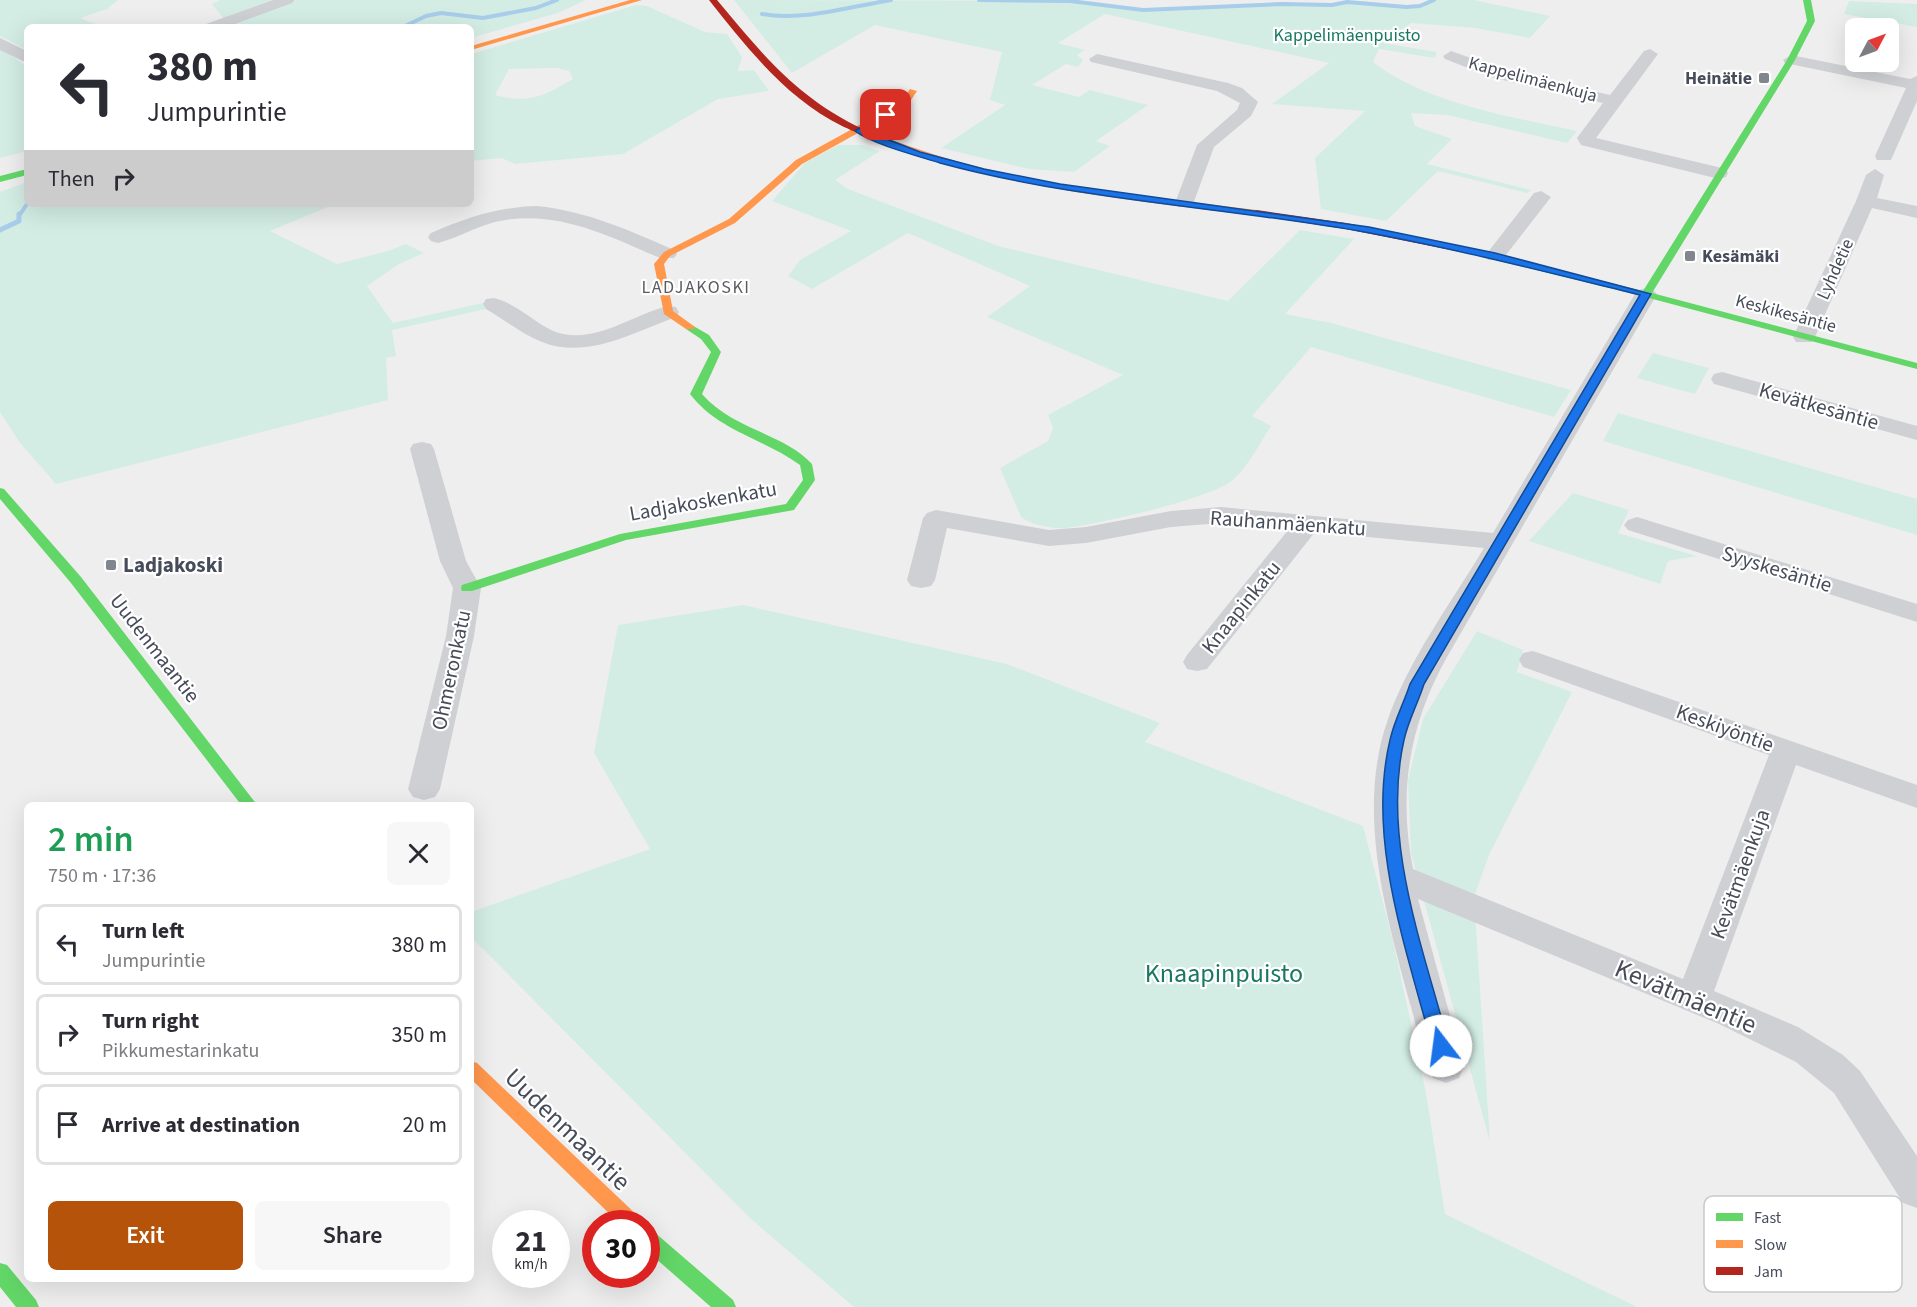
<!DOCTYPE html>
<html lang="en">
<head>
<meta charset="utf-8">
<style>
  :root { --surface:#fff; --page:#f7f7f7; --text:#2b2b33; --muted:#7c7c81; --line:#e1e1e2; --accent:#b45309 }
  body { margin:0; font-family:"Source Sans 3",sans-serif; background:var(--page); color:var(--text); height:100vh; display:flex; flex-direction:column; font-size:22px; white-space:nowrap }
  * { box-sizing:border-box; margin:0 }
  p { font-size:20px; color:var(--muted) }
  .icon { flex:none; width:33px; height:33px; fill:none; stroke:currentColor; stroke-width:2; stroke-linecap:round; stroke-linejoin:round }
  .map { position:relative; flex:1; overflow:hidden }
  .drawer { position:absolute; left:24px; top:802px; width:450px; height:480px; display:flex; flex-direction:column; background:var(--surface); border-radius:9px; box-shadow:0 6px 24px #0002 }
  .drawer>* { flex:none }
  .top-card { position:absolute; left:24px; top:24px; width:450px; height:183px; border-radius:9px; box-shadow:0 6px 24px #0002; background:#fff; color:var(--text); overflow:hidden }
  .needle { width:39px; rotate:49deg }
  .buttons { position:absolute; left:1845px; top:18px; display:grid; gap:12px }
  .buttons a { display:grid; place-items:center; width:54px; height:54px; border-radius:9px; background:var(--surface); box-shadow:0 6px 24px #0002; font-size:30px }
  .speed { position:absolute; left:492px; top:1210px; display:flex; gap:12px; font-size:30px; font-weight:700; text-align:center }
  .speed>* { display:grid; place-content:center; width:78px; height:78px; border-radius:50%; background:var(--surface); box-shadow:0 6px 24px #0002; line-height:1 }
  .speed small { font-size:15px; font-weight:400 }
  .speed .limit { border:9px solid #d22; background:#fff; color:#111 }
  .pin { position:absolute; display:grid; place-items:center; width:51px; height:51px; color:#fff; margin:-26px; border-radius:12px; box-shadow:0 3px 9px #0006 }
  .me { position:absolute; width:66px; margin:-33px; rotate:345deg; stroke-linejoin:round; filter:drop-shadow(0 0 4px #0008) }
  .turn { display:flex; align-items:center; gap:21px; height:126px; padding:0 24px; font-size:27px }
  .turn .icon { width:78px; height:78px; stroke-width:2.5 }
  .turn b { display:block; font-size:42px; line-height:51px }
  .then { display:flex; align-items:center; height:57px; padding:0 24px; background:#0003; gap:12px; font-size:22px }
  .round { display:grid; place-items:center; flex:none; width:63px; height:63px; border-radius:9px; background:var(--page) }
  .head { display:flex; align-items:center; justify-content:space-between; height:102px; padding:0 24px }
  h1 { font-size:36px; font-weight:600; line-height:45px; color:#1e9e55 }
  .action { display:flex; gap:12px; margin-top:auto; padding:12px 24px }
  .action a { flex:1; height:69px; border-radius:9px; background:var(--accent); color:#fff; font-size:24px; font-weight:600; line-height:69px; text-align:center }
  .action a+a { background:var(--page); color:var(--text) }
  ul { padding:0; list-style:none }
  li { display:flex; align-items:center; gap:18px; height:81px; margin:0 12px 9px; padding:0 12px; border:3px solid var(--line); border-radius:9px }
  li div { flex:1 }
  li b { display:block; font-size:22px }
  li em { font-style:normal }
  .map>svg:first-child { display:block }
</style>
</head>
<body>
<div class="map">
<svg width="1917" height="1307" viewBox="0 0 1917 1307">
  <rect width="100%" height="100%" fill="#efeeee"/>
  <g fill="#d3ede4" fill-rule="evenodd">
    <polygon points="0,0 118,0 107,9 80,18 103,27 27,27 27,50 0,36"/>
    <polygon points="221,0 273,0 223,18 212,4"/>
    <polygon points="297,0 586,0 558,13 471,38 471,27 223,27"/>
    <path d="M734,0L1066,1L1149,9L1254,6L1283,2L1320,5L1361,1L1413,6L1431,0H1474L1550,16L1530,38L1475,28L1411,23L1383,43L1437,52L1435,58L1379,49L1373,62C1425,103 1512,117 1577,131L1567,143L1447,115L1411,113L1415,126L1452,139L1427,164L1531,190L1527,193L1438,171L1386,221L1321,209L1315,158L1365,111L1272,104L1329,63L1105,14L1058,43L1085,50L1077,55L1083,60L1078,67L1066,64L1032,85L1079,97L1090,90L1148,105L1096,141L1110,146L1074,172L1029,169L941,148L1005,105L990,100L1002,52L875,25L792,73Z"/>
    <polygon points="1849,1 1917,4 1917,27 1844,14"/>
    <path d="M636,5L647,6L705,32L727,34L742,57L738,71L754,70L769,91L718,99L623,154L515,164L502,158L471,161V54ZM557,68L569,71L573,79C545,96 527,104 495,95L509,69Z"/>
    <polygon points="0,47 27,67 27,151 0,158"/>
    <path d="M838,145H862L880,151L835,180L848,189L998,246L1228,301L1300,230L1354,239L1285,314L1331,323L1571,390L1554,417L1311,347L1252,416L1271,426C1260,443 1249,465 1234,479C1215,498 1095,525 1065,528C1053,529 1031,525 1021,517L1000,468L1048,441L1053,428L1048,415L1123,375L987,317L1030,286L908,233L812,289L788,276L800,260L851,231L772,201L805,163Z"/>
    <polygon points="27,182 27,204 335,204 270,231 337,264 388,251 406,244 424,253 399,264 367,286 393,323 483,303 486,309 392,330 396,356 386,358 388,400 56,484 20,443 0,412 0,192"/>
    <polygon points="1653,353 1709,368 1695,394 1637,378"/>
    <polygon points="1618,413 1917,499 1917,535 1603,441"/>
    <polygon points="1573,493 1629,510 1618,533 1697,556 1668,561 1660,584 1529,541"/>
    <polygon points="743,605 1007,664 1160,723 1145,742 1363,826 1393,941 1426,1093 1445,1214 1637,1307 854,1307 751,1219 471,937 471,912 650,849 594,753 618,625"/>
    <polygon points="1477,631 1523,650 1517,672 1572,692 1489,855 1474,897 1490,1142 1411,853 1408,780 1423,719"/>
  </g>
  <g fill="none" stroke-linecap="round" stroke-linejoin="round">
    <g stroke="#a8cdea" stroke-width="4">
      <polyline points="979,0 1070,1 1143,10 1281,4 1332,5 1347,2 1406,7 1420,6 1434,0"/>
      <path d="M762,14C804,21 849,7 891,0"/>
      <polyline points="403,27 426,16 441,13 483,18 536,8 557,0"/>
      <polyline points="19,216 27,204"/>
    </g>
    <polyline stroke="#a8cdea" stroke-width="5" points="0,230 19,221 19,214"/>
    <g fill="#cfd0d4" fill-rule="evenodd">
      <polygon points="273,0 295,0 292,3 227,27 204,27 206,24"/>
      <polygon points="0,38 27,51 27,63 0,50"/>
      <polygon points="1650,49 1658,54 1596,138 1726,169 1728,173 1726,177 1719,179 1581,145 1577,138 1603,103 1494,78 1445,59 1443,56 1451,51 1505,70 1610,95 1644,51"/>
      <polygon points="1097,54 1228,83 1242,88 1258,102 1251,116 1214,147 1192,207 1178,207 1175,203 1197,145 1237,110 1240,103 1217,91 1091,62 1089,59"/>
      <polygon points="1791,55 1910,79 1917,76 1917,101 1891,160 1877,160 1875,156 1906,88 1785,63 1783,60"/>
      <polygon points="1875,169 1884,175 1877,198 1917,206 1917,218 1872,208 1815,337 1812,342 1796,342 1793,337 1856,201 1866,175"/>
      <polygon points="1541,191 1551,197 1502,260 1488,260 1485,256 1488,252 1534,193"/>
      <path d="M537,206C586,211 629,230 674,250L677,254L674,258H660C607,235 554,208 495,222C475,227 458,238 438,243L431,241L428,237L431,233C466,218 498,207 537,206Z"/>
      <path d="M1646,288L1653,290L1657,294L1447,657C1409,725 1398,792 1413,869L1683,979L1769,755L1523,667L1519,660L1523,653L1533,651L1917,785V808L1796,765L1714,991L1798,1027L1843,1055L1860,1071L1917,1156V1208L1903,1203L1834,1093L1796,1062L1719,1024L1418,899L1464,1067L1459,1078L1446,1083L1433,1078C1421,1054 1417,1026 1409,1000C1385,911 1356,809 1388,719C1409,659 1451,603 1484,548L1315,532L1207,669L1197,671L1187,669L1183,662L1187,655L1289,529L1221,523L1171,527L1086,543L1049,546L947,528L935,580L931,586L921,588L911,586L907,580L923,518L927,513L936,510L1049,530L1086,527L1171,511L1221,507L1493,533L1635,294L1639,290Z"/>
      <path d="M494,298C515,303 532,320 551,330C590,348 631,315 668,306L676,307L679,312L676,317C634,332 587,360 542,342C522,334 505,320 486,309L483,304L486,299Z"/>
      <polygon points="1722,372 1917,426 1917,440 1714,384 1711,379 1714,374"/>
      <polygon points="422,442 431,444 434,449 466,561 481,588 474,636 440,789 435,797 424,800 413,797 408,789 446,636 453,588 440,561 410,449 413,444"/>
      <polygon points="1637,517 1917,604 1917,622 1628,530 1624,525 1628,520"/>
    </g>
    <g fill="#63d668" fill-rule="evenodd">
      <polygon points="1803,0 1811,0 1815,21 1795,60 1652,293 1917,363 1917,369 1630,293 1458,251 1458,247 1461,246 1643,291 1787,60 1807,21"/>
      <polygon points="27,169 27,175 0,182 0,176"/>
      <path d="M690,324L709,335L721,352L702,394C733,430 784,433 812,464L815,480L794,510L626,540L472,591H462L461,588L462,585L620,534L786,504L803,480L800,465C765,439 718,431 690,394L711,352L701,339L686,329V325Z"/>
      <polygon points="0,488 4,489 81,577 258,806 242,806 71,583 0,499"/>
      <polygon points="646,1228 653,1231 733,1300 736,1307 711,1307 646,1250"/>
      <polygon points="0,1263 7,1265 36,1300 39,1307 16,1307 0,1287"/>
    </g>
    <g fill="#ff974d" fill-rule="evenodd">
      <polygon points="630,0 642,0 471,50 471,46"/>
      <path d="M910,89L917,91L907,106L864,130C895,141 927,153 959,162C1056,188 1157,198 1257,210L1262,213L1257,216C1155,203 1052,193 953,166C921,157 889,145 858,133L802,164L735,223L670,256L664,264L673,311L695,327L694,329H686L664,314L654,264L664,252L729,219L796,160L901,102Z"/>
      <polygon points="471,1061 477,1063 640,1218 642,1224 620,1224 471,1079"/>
    </g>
    <g fill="#b3261e" fill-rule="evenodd">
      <path d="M709,0H717C763,55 797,98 863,129V133C855,133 849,129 842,126C787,99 746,47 709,0Z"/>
      <polygon points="1257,210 1346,223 1461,246 1466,249 1461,252 1346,229 1254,215 1254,211"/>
    </g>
  </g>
  <path fill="#1a73e8" stroke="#114b97" stroke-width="1.5" d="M886,112L889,117L866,131L920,152L984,169L1060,184L1369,227L1495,253L1651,294L1424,684C1418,703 1408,721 1404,740C1381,842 1424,949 1449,1046L1447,1051L1441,1054L1434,1051L1432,1046C1407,950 1366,840 1390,740C1394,721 1404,703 1410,684L1640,295C1550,273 1461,250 1370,233C1227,207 1080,201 940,163C918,156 872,144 855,131Z"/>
  <g fill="#81858e" stroke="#fff" stroke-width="2">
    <rect x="1758" y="72" width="12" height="12" rx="3"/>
    <rect x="1684" y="250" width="12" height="12" rx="3"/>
    <rect x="105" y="559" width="12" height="12" rx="3"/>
  </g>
  <g text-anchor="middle" stroke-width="4.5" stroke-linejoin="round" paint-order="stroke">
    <g font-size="18" fill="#197960" stroke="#fff">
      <text x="1347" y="41">Kappelimäenpuisto</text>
    </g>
    <g font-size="18" font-weight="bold" fill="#464c5a" stroke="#fff" text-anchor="end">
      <text x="1752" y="84">Heinätie</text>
      <text x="1702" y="262" text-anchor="start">Kesämäki</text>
    </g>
    <g font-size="18" fill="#464c5a" stroke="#fff">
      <text transform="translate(1533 79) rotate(15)" y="6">Kappelimäenkuja</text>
      <text transform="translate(1835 269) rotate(-66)" y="6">Lyhdetie</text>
      <text transform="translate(1786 313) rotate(15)" y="6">Keskikesäntie</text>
    </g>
    <g font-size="18" letter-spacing="1.5" fill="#5a5c62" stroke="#fff">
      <text x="696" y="293">LADJAKOSKI</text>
    </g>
    <g font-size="21" fill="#464c5a" stroke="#fff">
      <text transform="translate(1819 406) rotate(16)" y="7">Kevätkesäntie</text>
      <text transform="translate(703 501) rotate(-10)" y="7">Ladjakoskenkatu</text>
      <text transform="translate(1288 523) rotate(4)" y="7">Rauhanmäenkatu</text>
      <text transform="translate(1777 569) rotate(17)" y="7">Syyskesäntie</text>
      <text transform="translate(1241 607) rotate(-51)" y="7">Knaapinkatu</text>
      <text transform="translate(155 648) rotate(52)" y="7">Uudenmaantie</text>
      <text transform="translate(451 670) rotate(-78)" y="7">Ohmeronkatu</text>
      <text transform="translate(1725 728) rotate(20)" y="7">Keskiyöntie</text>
      <text transform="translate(1740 874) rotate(-70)" y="7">Kevätmäenkuja</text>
    </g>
    <g font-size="21" font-weight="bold" fill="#464c5a" stroke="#fff" text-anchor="start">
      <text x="123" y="572">Ladjakoski</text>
    </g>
    <g font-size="26" fill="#197960" stroke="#fff">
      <text x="1224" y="982">Knaapinpuisto</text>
    </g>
    <g font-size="26" fill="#464c5a" stroke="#fff">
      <text transform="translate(1686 996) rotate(23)" y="9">Kevätmäentie</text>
      <text transform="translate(568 1129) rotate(44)" y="9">Uudenmaantie</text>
    </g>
  </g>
  <rect x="1704" y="1196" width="198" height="96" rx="9" fill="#fff" stroke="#c8c9ce" stroke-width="1.5"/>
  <rect x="1716" y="1213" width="27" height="8" fill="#63d668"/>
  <rect x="1716" y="1240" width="27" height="8" fill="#ff974d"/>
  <rect x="1716" y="1267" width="27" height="8" fill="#b3261e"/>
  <g font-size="16" fill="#464c5a">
    <text x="1754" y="1223">Fast</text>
    <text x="1754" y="1250">Slow</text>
    <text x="1754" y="1277">Jam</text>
  </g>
</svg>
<div class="buttons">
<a><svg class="needle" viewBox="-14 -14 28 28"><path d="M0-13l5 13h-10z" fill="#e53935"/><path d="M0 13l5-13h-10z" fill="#7c7c81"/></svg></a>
</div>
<div class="speed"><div>21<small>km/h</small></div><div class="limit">30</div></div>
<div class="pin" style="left:886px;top:115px;background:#d93025"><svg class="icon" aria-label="arrive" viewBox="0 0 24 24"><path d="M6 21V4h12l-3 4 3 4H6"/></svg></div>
<svg class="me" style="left:1441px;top:1046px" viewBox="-20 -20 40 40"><circle r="19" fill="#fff"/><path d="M0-13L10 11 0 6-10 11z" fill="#1a73e8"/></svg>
<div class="top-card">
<div class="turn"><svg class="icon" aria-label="left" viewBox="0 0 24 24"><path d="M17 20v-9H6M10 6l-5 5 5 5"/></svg><div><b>380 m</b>Jumpurintie</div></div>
<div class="then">Then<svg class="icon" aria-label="right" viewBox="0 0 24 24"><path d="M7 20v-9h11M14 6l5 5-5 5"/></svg></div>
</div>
<section class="drawer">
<div class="head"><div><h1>2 min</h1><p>750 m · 17:36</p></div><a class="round"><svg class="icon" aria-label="close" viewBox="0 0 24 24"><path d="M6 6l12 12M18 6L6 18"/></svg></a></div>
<ul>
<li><svg class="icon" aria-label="left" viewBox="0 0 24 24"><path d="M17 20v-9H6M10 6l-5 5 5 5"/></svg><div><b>Turn left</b><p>Jumpurintie</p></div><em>380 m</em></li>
<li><svg class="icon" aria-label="right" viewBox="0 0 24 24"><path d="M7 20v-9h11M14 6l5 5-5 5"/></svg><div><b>Turn right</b><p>Pikkumestarinkatu</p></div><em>350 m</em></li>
<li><svg class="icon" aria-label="arrive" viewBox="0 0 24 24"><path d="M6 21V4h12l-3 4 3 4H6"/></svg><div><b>Arrive at destination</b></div><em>20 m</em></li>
</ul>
<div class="action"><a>Exit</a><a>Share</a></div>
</section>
</div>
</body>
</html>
